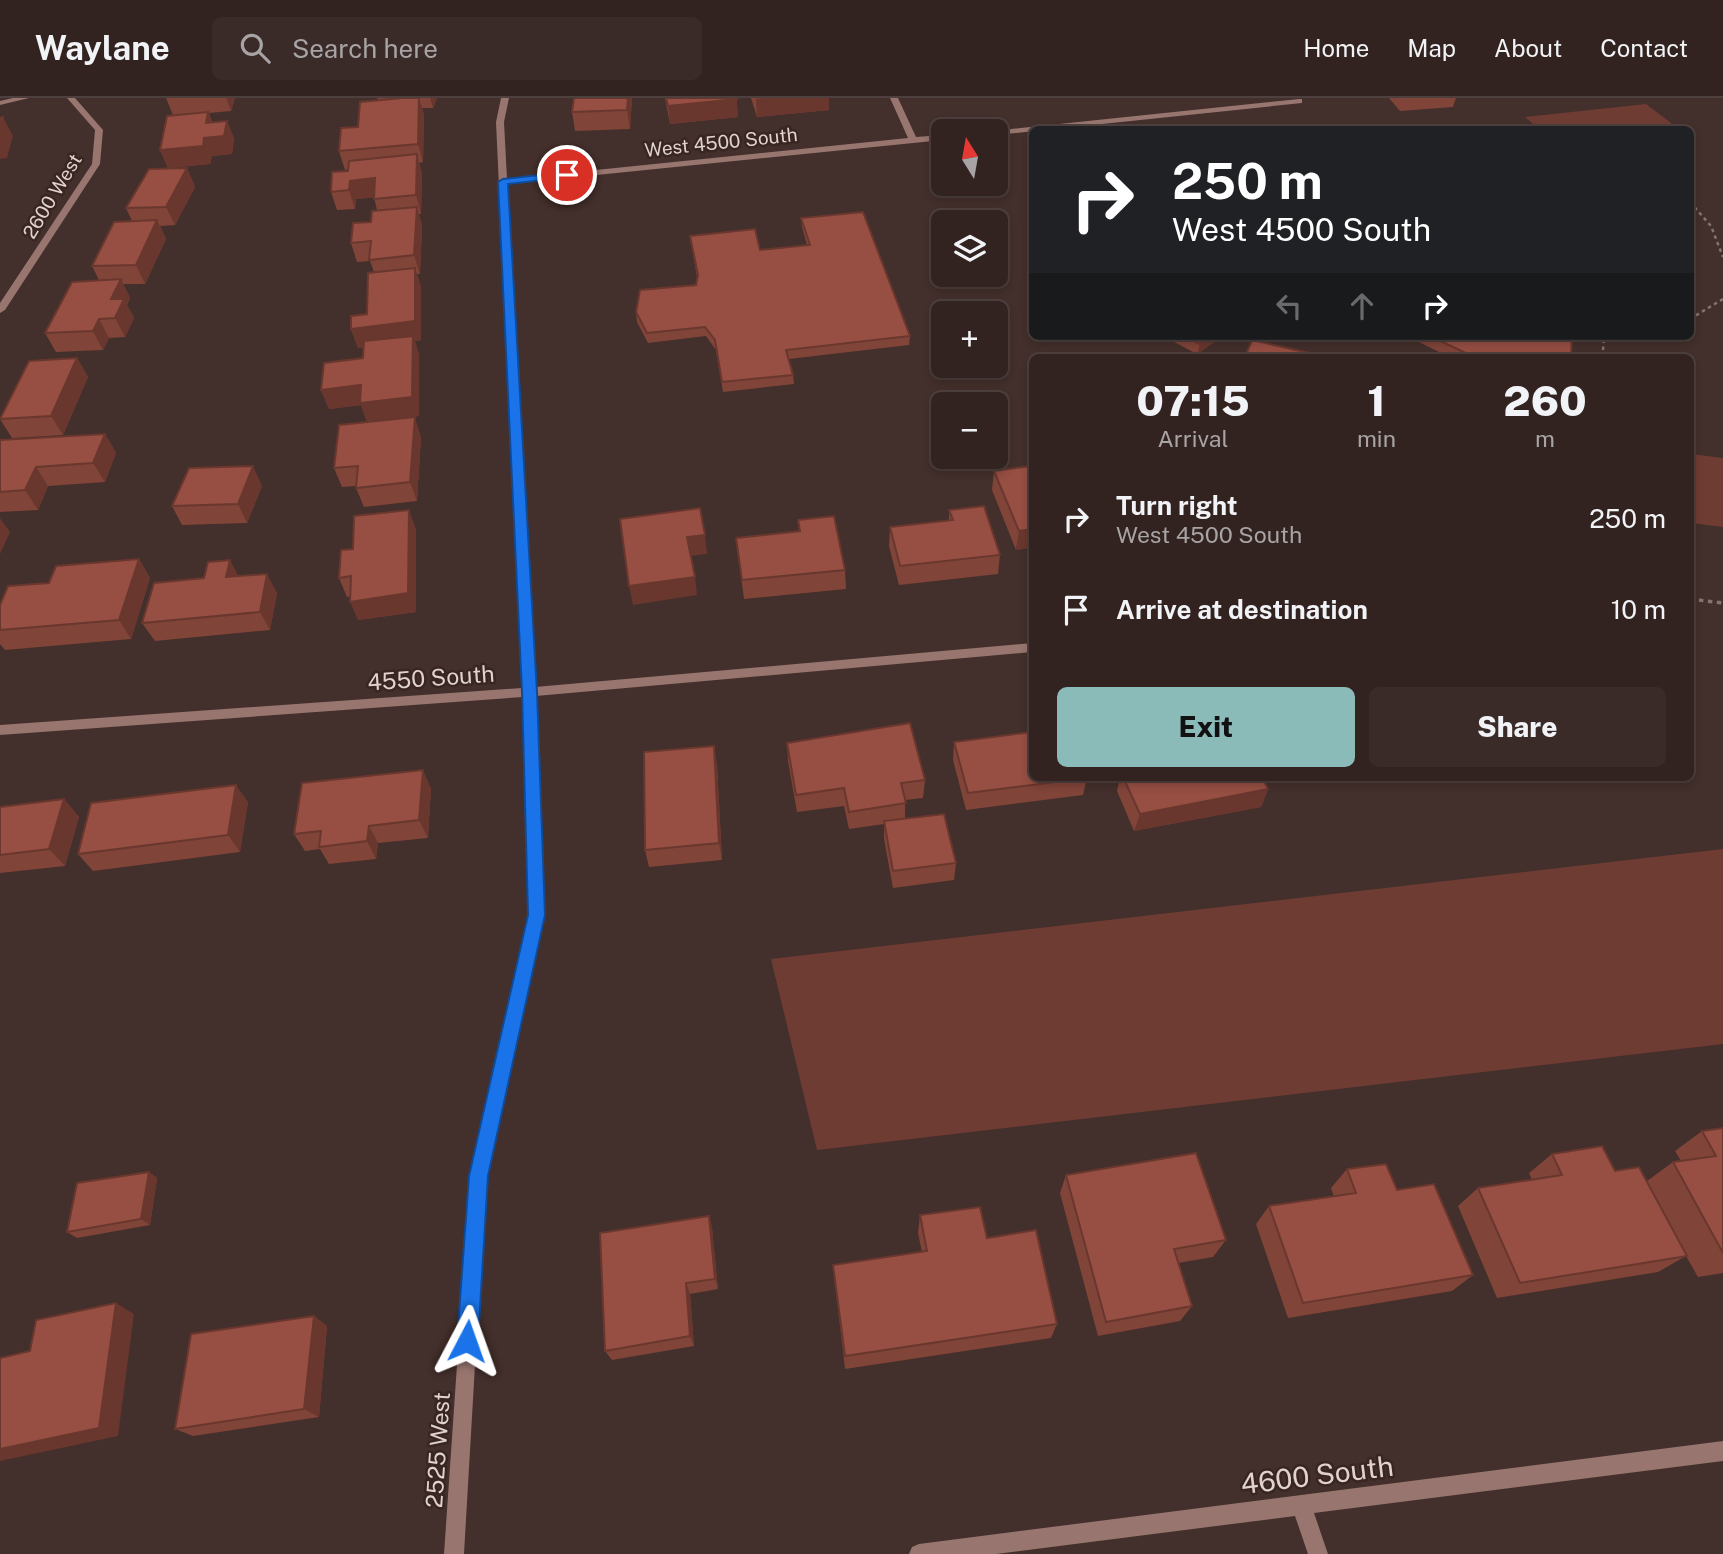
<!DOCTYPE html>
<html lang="en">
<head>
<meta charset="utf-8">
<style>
  :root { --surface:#322320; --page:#3a2b29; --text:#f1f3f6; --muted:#a8a4a5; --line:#4d403e; --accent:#8bbbb9 }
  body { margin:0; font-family:"Public Sans",sans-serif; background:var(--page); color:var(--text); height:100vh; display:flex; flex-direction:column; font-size:26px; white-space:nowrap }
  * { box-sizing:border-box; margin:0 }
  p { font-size:23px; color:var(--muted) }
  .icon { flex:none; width:38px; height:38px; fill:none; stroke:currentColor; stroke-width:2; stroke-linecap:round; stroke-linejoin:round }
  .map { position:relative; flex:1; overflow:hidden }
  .details { position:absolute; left:1029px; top:256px; width:665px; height:427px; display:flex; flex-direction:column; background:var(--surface); border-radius:10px; box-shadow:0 4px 10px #0003,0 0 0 2px var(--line) }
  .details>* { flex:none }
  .hud { position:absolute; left:1029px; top:28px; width:665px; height:214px; border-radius:10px; box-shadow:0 4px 10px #0003,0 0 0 2px var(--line); background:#202124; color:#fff; overflow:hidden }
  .needle { width:46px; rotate:349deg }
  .controls { position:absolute; left:931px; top:21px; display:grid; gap:14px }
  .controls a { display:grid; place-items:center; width:77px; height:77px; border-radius:10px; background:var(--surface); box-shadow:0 4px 10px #0003,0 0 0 2px var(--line); font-size:35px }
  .pin { position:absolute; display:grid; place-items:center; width:60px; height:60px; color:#fff; margin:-30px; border:4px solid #fff; border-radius:50%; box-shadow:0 2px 7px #0007 }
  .me { position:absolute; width:77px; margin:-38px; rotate:4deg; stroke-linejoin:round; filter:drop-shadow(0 0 5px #0008) }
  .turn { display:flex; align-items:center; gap:24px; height:147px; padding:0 28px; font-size:32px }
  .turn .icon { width:91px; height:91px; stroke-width:2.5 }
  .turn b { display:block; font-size:49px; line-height:60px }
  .lanes { display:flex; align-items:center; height:66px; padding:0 28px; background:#0003; justify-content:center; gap:35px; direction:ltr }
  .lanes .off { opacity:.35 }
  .eta { display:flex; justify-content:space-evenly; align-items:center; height:119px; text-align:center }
  .eta b { font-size:42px; font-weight:800; line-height:49px }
  .primary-button { display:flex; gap:14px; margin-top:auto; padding:14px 28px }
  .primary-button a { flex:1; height:80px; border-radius:10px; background:var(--accent); color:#111; font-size:28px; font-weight:800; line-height:80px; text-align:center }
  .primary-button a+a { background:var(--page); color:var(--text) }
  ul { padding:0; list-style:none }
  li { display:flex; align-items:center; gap:21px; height:91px; padding:0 28px }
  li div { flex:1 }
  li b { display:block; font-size:26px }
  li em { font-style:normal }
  header { display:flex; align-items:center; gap:42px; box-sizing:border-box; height:98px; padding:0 35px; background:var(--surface); border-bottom:2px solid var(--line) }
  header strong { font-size:33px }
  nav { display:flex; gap:38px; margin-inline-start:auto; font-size:24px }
  .search { width:490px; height:63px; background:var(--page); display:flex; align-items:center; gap:18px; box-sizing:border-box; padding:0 24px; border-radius:10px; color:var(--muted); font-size:26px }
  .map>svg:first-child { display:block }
</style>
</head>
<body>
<header>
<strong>Waylane</strong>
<div class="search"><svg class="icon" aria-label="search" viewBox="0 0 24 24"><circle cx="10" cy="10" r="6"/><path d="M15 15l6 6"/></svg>Search here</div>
<nav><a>Home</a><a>Map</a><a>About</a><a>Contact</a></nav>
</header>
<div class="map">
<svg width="1723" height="1456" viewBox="0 0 1723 1456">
  <rect width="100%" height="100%" fill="#432f2b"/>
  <g fill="#6f3c33">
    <polygon points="1646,6 1679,31 1539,31 1525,19"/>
    <polygon points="1691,356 1723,360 1723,429 1691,425"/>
    <polygon points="1723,751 1723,946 817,1052 771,861"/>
  </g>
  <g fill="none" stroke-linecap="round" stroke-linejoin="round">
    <g stroke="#847370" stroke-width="2.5" stroke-dasharray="3.5 3.5" stroke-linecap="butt">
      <polyline points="1690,104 1711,128 1723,159"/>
      <polyline points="1690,221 1723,201"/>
      <polyline points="1238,238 1256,246"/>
      <polyline points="1603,252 1604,238"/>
    </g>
    <g stroke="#847370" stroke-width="3.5" stroke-dasharray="4.5 4.5" stroke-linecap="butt">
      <polyline points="1603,259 1603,250"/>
      <polyline points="1690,501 1723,505"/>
    </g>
    <g fill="#98756f" fill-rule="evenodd">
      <polygon points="67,0 75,0 103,32 100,66 5,212 0,215 0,205 92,66 95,32"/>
      <polygon points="501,0 509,0 504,24 507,81 908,40 890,0 898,0 916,39 943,37 943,42 508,86 535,589 1032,545 1032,554 536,598 543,817 486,1078 464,1456 444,1456 470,1078 529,817 523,599 0,637 0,627 522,590 496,24"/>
      <polygon points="1299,1 1302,1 1302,5 996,37 996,33 992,33"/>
      <polygon points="1723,1343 1723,1363 1314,1415 1328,1456 1308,1456 1295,1418 996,1456 909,1456 912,1449 919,1446"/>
    </g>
    <polygon fill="#98756f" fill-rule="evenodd" points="13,0 29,0 0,7 0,3"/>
  </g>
  <g fill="#814439">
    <polygon points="166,0 235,0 231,13 209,15 212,24 227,23 234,41 232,56 212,58 210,66 168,70 160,52 173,17"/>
    <polygon points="377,0 437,0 433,10 422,10 424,17 423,64 419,65 422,75 421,116 419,116 422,128 420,176 417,176 421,189 421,242 415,243 419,257 419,318 377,323 421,339 417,403 364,409 356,390 356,388 342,389 334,370 367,324 361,307 329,311 321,292 363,260 364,249 358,250 351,231 367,216 374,174 370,163 357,164 351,145 371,124 377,112 374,99 356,101 355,111 337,112 331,94 348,73 348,71 345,72 339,53 378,2"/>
    <polygon points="574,0 632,0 630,31 575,33 572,14"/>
    <polygon points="665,0 736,0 738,19 670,26"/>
    <polygon points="751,0 829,0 829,12 757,19"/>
    <polygon points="1389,0 1456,0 1453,9 1400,13"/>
    <polygon points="187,70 195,89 175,127 160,128 166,141 145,186 123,186 130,200 127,207 134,220 125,239 109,240 103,252 56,254 45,235 99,182 92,168 132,123 126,110"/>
    <polygon points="801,120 910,238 909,247 789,261 793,277 794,286 723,294 716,252 706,238 648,245 637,224 636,214 696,187 697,179 690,138 760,152 807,147 802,129"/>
    <polygon points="1163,238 1221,238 1220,240 1197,256"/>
    <polygon points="1415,238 1572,238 1571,259 1449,259 1415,242"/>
    <polygon points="77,260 88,279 63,337 12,340 0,321"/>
    <polygon points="105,336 116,355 105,384 48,388 38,412 0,414 0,342"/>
    <polygon points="1032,368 1016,452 992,392 994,373"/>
    <polygon points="262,388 247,425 182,427 172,408"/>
    <polygon points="949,412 1000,457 998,476 899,487 889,448 890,429 949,423"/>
    <polygon points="798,422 845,472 846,491 744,501 736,440 799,433"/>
    <polygon points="416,431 416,514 358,522 350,498 347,499 339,480 353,451"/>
    <polygon points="139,461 150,480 131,541 5,552 0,546 0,507 49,485"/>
    <polygon points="239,478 277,495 270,532 155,543 142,525"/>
    <polygon points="954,644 1087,680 1083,697 966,712 953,662"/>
    <polygon points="787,645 925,682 923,700 905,702 905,721 956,765 954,782 893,790 884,741 884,726 849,731 844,708 797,714 788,663"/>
    <polygon points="717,666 722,762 649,769 645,752"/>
    <polygon points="1120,679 1262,679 1268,691 1261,709 1134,733 1117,693"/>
    <polygon points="431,690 428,740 378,745 376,761 329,766 320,751 305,753 294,736"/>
    <polygon points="64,701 79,719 65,768 0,775 0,709"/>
    <polygon points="248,704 240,754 93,773 78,756"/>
    <polygon points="1723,1030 1723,1175 1698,1179 1686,1158 1658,1174 1497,1200 1458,1108 1478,1090 1532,1082 1529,1075 1552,1056 1647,1083 1673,1064 1681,1063 1675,1053 1702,1033"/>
    <polygon points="1347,1071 1397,1092 1473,1177 1452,1193 1288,1220 1256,1126 1269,1108 1334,1099 1331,1090"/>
    <polygon points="149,1074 157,1080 150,1127 77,1140 67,1134"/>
    <polygon points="1066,1077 1226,1142 1213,1159 1178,1165 1192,1208 1180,1223 1098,1238 1060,1095"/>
    <polygon points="920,1117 987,1140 1057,1226 1051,1240 845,1271 833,1167 922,1154 918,1135"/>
    <polygon points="709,1118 712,1130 718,1191 690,1196 694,1248 612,1262 605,1253"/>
    <polygon points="314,1218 327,1228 319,1319 193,1338 175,1331"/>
  </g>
  <g fill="#69372e">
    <polygon points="226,0 235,0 231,13"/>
    <polygon points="419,0 424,17 423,64 418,46"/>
    <polygon points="430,0 437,0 433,10"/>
    <polygon points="628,0 632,0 630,31 627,12"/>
    <polygon points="765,0 829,0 829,12 757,19 756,1"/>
    <polygon points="737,1 738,19 670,26 668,8"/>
    <polygon points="208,14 215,32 227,23 234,41 232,56 212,58 210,66 168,70 160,52 206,25"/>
    <polygon points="3,19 13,38 7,60 0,61 0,31"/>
    <polygon points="417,56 422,75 421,116 416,97"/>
    <polygon points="187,70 195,89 175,127 166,109"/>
    <polygon points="375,80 381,99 356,101 355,111 349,92 350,83"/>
    <polygon points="417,109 422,128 420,176 414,157"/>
    <polygon points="157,122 166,141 145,186 136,167"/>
    <polygon points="415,170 421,189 421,242 415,243 419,257 419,318 367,324 361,307 329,311 321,292 361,287 413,243 358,250 351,231"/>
    <polygon points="121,181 130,200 127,207 134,220 125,239 115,220 111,201"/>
    <polygon points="99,221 109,240 103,252 93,233"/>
    <polygon points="1211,238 1221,238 1220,240 1197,256 1200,246"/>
    <polygon points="77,260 88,279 63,337 51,318"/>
    <polygon points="415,319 421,339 417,403 410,384"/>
    <polygon points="105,336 116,355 105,384 93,365"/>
    <polygon points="253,368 262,388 247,425 238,406"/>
    <polygon points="36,369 48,388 38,412 25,392"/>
    <polygon points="409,412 416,431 416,514 358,522 350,504"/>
    <polygon points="0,420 10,434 0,456"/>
    <polygon points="1032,431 1032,450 1016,452 1019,433"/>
    <polygon points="705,437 707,456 690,458 687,439"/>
    <polygon points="139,461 150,480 131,541 119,522"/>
    <polygon points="230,462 240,481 226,479"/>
    <polygon points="267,476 277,495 270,532 260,514"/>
    <polygon points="695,479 697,497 633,507 629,488"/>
    <polygon points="714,648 717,666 722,762 719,745"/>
    <polygon points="423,672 431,690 428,740 419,722"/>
    <polygon points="236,687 248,704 240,754 228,737"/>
    <polygon points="1268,691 1261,709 1134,733 1140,716"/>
    <polygon points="64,701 79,719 65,768 49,751"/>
    <polygon points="369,728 378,745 376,761 367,743"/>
    <polygon points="149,1074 157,1080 150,1127 141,1121"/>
    <polygon points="709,1118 712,1130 718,1191 715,1181"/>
    <polygon points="686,1185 690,1196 694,1248 690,1238"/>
    <polygon points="116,1205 134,1216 118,1338 0,1363 0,1351"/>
    <polygon points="314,1218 327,1228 319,1319 304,1311"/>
  </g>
  <g fill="#964f42" stroke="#69372e" stroke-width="2">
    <polygon points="402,0 419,0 418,46 339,53 341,30 358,29 360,4"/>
    <polygon points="574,0 628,0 627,12 572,14"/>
    <polygon points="666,0 736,0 737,1 668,8"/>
    <polygon points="208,14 206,25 227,23 224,38 204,40 203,48 160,52 167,18"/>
    <polygon points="3,19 0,31 0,20"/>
    <polygon points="417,56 416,97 374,101 375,80 350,83 349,92 331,94 332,74 348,73 349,63"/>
    <polygon points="187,70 166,109 126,110 149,71"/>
    <polygon points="417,109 414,157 369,162 371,143 351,145 353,125 371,124 372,113"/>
    <polygon points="863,114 910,238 786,252 793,277 722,284 715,242 705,229 647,235 636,214 640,192 696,187 698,177 690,138 755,131 760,152 810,147 801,120"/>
    <polygon points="157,122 136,167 92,168 114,124"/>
    <polygon points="415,170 415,223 351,231 351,218 367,216 368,175"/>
    <polygon points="121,181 111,201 124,201 115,220 99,221 93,233 45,235 72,184"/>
    <polygon points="413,238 412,299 360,305 361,287 321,292 324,265 363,260 364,243"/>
    <polygon points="1184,238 1211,238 1200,246"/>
    <polygon points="1430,238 1572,238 1571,259 1474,259"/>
    <polygon points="1252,242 1322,258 1245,259"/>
    <polygon points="77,260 51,318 0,321 29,263"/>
    <polygon points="415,319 410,384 356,390 358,368 334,370 339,327"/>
    <polygon points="105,336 93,365 36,369 25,392 0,394 0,342"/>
    <polygon points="253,368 238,406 172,408 189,370"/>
    <polygon points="1032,368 1032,431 1019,433 994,373"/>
    <polygon points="984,408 1000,457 900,468 890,429 953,422 949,412"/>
    <polygon points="700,410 705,437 687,439 695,479 629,488 620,421"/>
    <polygon points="409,412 408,495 350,504 351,478 339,480 341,452 353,451 354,418"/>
    <polygon points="834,418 845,472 742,482 736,440 800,433 798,422"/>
    <polygon points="139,461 119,522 0,532 0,507 8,488 49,485 56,468"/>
    <polygon points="230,462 226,479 267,476 260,514 142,525 154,485 204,480 208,464"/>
    <polygon points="910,625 925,682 901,685 906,705 849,714 844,690 796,697 787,645"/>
    <polygon points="1032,634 1032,679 1087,680 968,695 954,644"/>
    <polygon points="714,648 719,745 645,752 644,654"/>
    <polygon points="423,672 419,722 369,728 367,743 319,749 321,733 294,736 302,685"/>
    <polygon points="1123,679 1262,679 1268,691 1140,716"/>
    <polygon points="236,687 228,737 78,756 91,705"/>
    <polygon points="64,701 49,751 0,757 0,709"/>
    <polygon points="944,716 956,765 893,773 884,723"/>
    <polygon points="1723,1030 1723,1155 1673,1064 1716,1058 1702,1033"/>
    <polygon points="1602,1048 1615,1073 1639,1069 1687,1158 1520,1185 1478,1090 1562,1077 1552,1056"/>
    <polygon points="1196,1055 1226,1142 1174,1151 1192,1208 1106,1224 1066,1077"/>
    <polygon points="1386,1066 1397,1092 1434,1086 1473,1177 1303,1205 1269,1108 1356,1095 1347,1071"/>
    <polygon points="149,1074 141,1121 67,1134 77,1085"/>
    <polygon points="980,1109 987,1140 1036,1132 1057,1226 845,1258 833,1167 927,1153 920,1117"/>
    <polygon points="709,1118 715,1181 686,1185 690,1238 605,1253 600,1135"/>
    <polygon points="116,1205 99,1330 0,1351 0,1260 30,1253 36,1222"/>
    <polygon points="314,1218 304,1311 175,1331 191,1236"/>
  </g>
  <polygon fill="#1a73e8" stroke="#114b97" stroke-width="2" points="567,74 572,77 570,79 508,86 537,594 545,817 488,1078 478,1243 475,1250 467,1253 460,1250 457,1243 469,1078 528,817 522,594 498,84 503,81"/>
  <g text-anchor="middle" stroke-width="5" stroke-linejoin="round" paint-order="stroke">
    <g font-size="19" fill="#dfd2cf" stroke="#392521">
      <text transform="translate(721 44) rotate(-6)" y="7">West 4500 South</text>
      <text transform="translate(52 98) rotate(-59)" y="7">2600 West</text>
    </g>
    <g font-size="23" fill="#dfd2cf" stroke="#392521">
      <text transform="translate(431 580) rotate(-4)" y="8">4550 South</text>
      <text transform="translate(438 1352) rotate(-86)" y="8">2525 West</text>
    </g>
    <g font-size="28" fill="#dfd2cf" stroke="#392521">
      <text transform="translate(1317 1377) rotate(-7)" y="10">4600 South</text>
    </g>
  </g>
</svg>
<div class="controls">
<a><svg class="needle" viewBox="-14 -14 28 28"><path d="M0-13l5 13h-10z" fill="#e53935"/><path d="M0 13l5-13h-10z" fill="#a8a4a5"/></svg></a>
<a><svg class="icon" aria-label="layers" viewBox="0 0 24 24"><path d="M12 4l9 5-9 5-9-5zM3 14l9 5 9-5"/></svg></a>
<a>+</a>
<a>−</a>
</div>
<div class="pin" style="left:567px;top:77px;background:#d93025"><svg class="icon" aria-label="arrive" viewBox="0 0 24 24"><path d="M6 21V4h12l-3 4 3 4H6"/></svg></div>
<svg class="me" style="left:467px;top:1243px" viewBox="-20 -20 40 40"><path d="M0-17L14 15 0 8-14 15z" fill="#1a73e8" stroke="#fff" stroke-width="4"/></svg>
<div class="hud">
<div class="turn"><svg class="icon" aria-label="right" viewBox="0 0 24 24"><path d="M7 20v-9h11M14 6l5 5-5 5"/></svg><div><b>250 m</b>West 4500 South</div></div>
<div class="lanes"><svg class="icon off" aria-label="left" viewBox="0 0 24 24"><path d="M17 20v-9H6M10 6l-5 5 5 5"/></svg><svg class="icon off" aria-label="ahead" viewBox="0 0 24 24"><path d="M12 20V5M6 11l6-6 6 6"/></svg><svg class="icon" aria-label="right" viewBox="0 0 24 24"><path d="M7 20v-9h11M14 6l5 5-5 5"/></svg></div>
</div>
<section class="details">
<div class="eta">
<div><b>07:15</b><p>Arrival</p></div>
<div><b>1</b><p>min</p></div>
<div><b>260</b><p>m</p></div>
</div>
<ul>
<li><svg class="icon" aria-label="right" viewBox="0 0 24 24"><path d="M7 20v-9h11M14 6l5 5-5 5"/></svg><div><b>Turn right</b><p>West 4500 South</p></div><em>250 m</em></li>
<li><svg class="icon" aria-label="arrive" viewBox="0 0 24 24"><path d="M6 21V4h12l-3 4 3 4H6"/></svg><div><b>Arrive at destination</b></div><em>10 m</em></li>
</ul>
<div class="primary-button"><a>Exit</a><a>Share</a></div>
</section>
</div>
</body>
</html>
